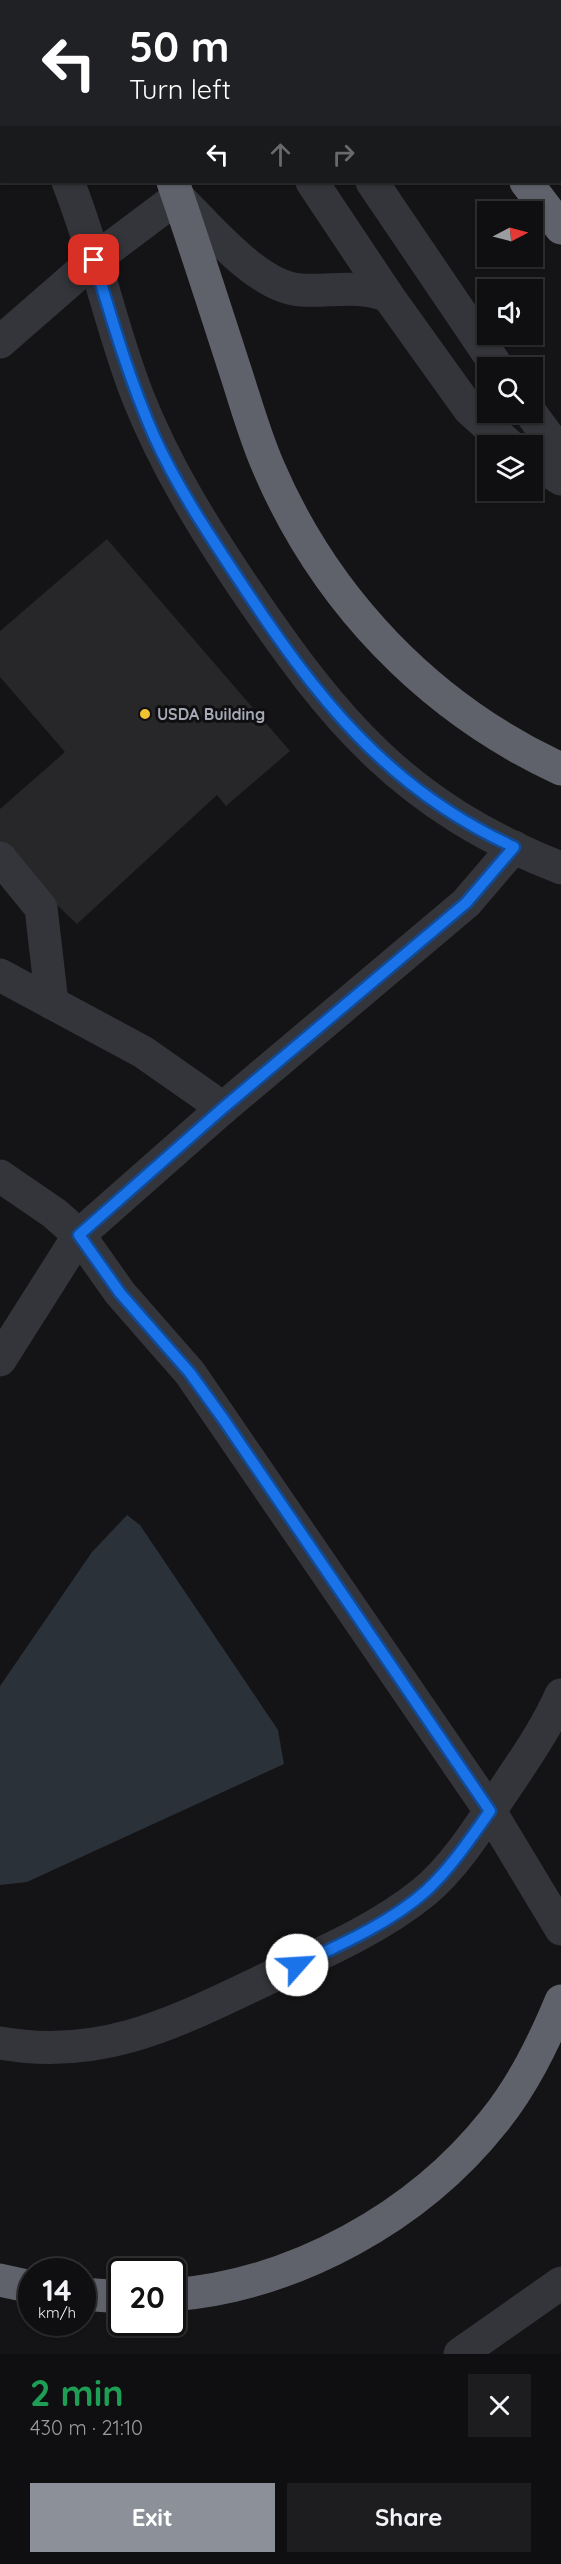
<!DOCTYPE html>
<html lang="en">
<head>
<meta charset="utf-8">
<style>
  :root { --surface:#0f0e10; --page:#1d1c1e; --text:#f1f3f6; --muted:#9b9c9f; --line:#2f2e30; --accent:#8c9099 }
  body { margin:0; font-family:Quicksand,sans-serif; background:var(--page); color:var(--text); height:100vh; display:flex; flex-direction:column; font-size:22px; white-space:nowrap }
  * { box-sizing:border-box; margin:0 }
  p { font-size:20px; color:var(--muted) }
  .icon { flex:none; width:33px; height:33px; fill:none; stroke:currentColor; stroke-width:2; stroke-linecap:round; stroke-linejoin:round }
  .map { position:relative; height:2354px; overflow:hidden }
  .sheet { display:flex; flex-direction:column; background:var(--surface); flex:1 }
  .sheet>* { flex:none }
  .banner { position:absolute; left:0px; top:0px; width:561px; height:183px; box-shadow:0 2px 4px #0004,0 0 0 2px var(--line); background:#202124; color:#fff; overflow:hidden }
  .needle { width:39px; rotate:84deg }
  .buttons { position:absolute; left:477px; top:201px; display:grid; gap:12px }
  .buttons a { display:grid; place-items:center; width:66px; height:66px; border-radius:0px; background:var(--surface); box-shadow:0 2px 4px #0004,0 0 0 2px var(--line); font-size:30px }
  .speed { position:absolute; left:18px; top:2258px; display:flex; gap:12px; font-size:30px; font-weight:700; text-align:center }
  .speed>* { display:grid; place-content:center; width:78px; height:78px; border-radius:50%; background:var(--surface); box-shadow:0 2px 4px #0004,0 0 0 2px var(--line); line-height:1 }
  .speed small { font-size:15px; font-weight:400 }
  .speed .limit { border:3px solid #111; border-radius:9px; background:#fff; color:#111 }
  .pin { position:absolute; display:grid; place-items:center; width:51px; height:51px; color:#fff; margin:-26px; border-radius:12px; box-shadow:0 3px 9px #0006 }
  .me { position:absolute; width:66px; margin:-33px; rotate:64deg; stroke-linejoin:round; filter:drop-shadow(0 0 4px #0008) }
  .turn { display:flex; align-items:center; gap:21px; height:126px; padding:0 30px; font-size:27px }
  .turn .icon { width:78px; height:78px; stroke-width:2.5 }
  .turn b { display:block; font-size:42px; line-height:51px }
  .lanes { display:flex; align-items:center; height:57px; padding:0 30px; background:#0003; justify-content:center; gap:30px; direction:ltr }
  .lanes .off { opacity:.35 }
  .round { display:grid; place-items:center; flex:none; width:63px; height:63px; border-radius:0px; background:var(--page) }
  .head { display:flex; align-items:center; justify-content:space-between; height:102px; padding:0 30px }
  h1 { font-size:36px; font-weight:700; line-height:45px; color:#1e9e55 }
  .button { display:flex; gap:12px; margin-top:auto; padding:12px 30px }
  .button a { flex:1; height:69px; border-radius:0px; background:var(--accent); color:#fff; font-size:24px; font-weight:700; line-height:69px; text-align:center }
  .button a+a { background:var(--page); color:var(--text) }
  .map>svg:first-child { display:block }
</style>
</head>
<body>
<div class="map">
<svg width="561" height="2354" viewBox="0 0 561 2354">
  <rect width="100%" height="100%" fill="#141315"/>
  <polygon fill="#2a3139" points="127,1515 140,1525 278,1730 284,1764 27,1882 0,1885 0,1686 92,1552"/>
  <polygon fill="#272629" points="107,539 290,751 226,806 217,795 77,924 0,851 0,809 65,752 0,677 0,631"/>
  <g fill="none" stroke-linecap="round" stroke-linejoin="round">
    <g stroke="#34353a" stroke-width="33">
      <polyline points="191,0 192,2"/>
      <polyline points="248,0 249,2"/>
      <polyline points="525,0 527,2"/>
      <polyline points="560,34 561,36"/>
      <polyline points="0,63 2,64"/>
      <path d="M68,182C96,251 110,326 138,397C165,465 202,525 243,586C335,722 404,806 561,868"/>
      <polyline points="312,182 388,296 469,409 510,446"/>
      <polyline points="372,182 498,368"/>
      <path d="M0,342L94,260L178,197C208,226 258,288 301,290C332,292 358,284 388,296"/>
      <polyline points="530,412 561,454"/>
      <polyline points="532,461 561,479"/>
      <polyline points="0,858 41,908 52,1003"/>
      <polyline points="0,975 143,1052 223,1108"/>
      <polyline points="0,1176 54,1213 79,1235 120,1293 190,1373 490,1811 561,1929"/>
      <polyline points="0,1360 79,1235 223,1108 466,903 514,847"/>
      <path d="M0,2043C107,2062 183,2018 277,1974C327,1951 381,1927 424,1892C455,1866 478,1829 500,1796C522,1763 545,1731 561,1695"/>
      <polyline points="460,2354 561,2283"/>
    </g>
    <g stroke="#60626b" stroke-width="33">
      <polyline points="76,0 77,2"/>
      <polyline points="405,0 406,2"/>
      <path d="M173,182C194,243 214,305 234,367C245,400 254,434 268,466C325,600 429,708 561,769"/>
      <polyline points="526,182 561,228"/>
      <polyline points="0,2280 32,2287"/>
      <polyline points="82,2294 122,2297"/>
      <path d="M172,2295C295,2285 418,2217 494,2121C523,2085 543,2044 561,2001"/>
    </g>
  </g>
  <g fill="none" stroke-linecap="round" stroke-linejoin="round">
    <g stroke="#114b97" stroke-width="15">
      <path id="route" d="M94,260C112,320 129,379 154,436C177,487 208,533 239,580C315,695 385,788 514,847L466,903L223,1108L79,1235L120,1293L190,1373L224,1420L490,1811C470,1839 451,1868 426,1891C390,1923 340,1945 297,1965"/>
    </g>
    <use href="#route" stroke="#1a73e8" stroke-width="10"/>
  </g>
  <circle fill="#f1c230" stroke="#0f0e10" stroke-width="2" cx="145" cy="714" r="6"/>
  <g text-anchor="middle" stroke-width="6" stroke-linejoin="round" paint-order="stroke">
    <g font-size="16" font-weight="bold" fill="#a5a9b5" stroke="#0f0e10" text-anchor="start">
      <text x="157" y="720">USDA Building</text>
    </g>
  </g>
</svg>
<div class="buttons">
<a><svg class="needle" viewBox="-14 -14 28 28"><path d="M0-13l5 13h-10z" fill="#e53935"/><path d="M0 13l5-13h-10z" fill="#9b9c9f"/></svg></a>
<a><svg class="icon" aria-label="sound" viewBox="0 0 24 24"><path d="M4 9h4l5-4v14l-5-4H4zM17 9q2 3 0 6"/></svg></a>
<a><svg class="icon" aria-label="search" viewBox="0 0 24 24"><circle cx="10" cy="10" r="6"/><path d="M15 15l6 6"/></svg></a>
<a><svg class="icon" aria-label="layers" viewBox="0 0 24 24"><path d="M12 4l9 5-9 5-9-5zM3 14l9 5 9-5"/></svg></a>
</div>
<div class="speed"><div>14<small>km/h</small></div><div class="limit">20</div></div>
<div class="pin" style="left:94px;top:260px;background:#d93025"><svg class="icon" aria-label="arrive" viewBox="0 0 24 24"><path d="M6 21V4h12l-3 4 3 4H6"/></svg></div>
<svg class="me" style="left:297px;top:1965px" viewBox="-20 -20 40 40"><circle r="19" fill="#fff"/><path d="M0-13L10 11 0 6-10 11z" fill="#1a73e8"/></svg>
<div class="banner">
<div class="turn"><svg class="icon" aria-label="left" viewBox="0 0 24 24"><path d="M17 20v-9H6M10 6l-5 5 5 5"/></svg><div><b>50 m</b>Turn left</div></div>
<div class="lanes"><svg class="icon" aria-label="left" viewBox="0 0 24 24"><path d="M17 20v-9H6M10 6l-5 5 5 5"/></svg><svg class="icon off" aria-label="ahead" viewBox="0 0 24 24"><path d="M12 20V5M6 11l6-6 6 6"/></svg><svg class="icon off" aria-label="right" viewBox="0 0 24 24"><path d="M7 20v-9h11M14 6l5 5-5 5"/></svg></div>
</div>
</div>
<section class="sheet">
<div class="head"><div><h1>2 min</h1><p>430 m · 21:10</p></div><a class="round"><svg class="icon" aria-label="close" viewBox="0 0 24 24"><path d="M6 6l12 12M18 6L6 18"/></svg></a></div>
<div class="button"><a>Exit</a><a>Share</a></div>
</section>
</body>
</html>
